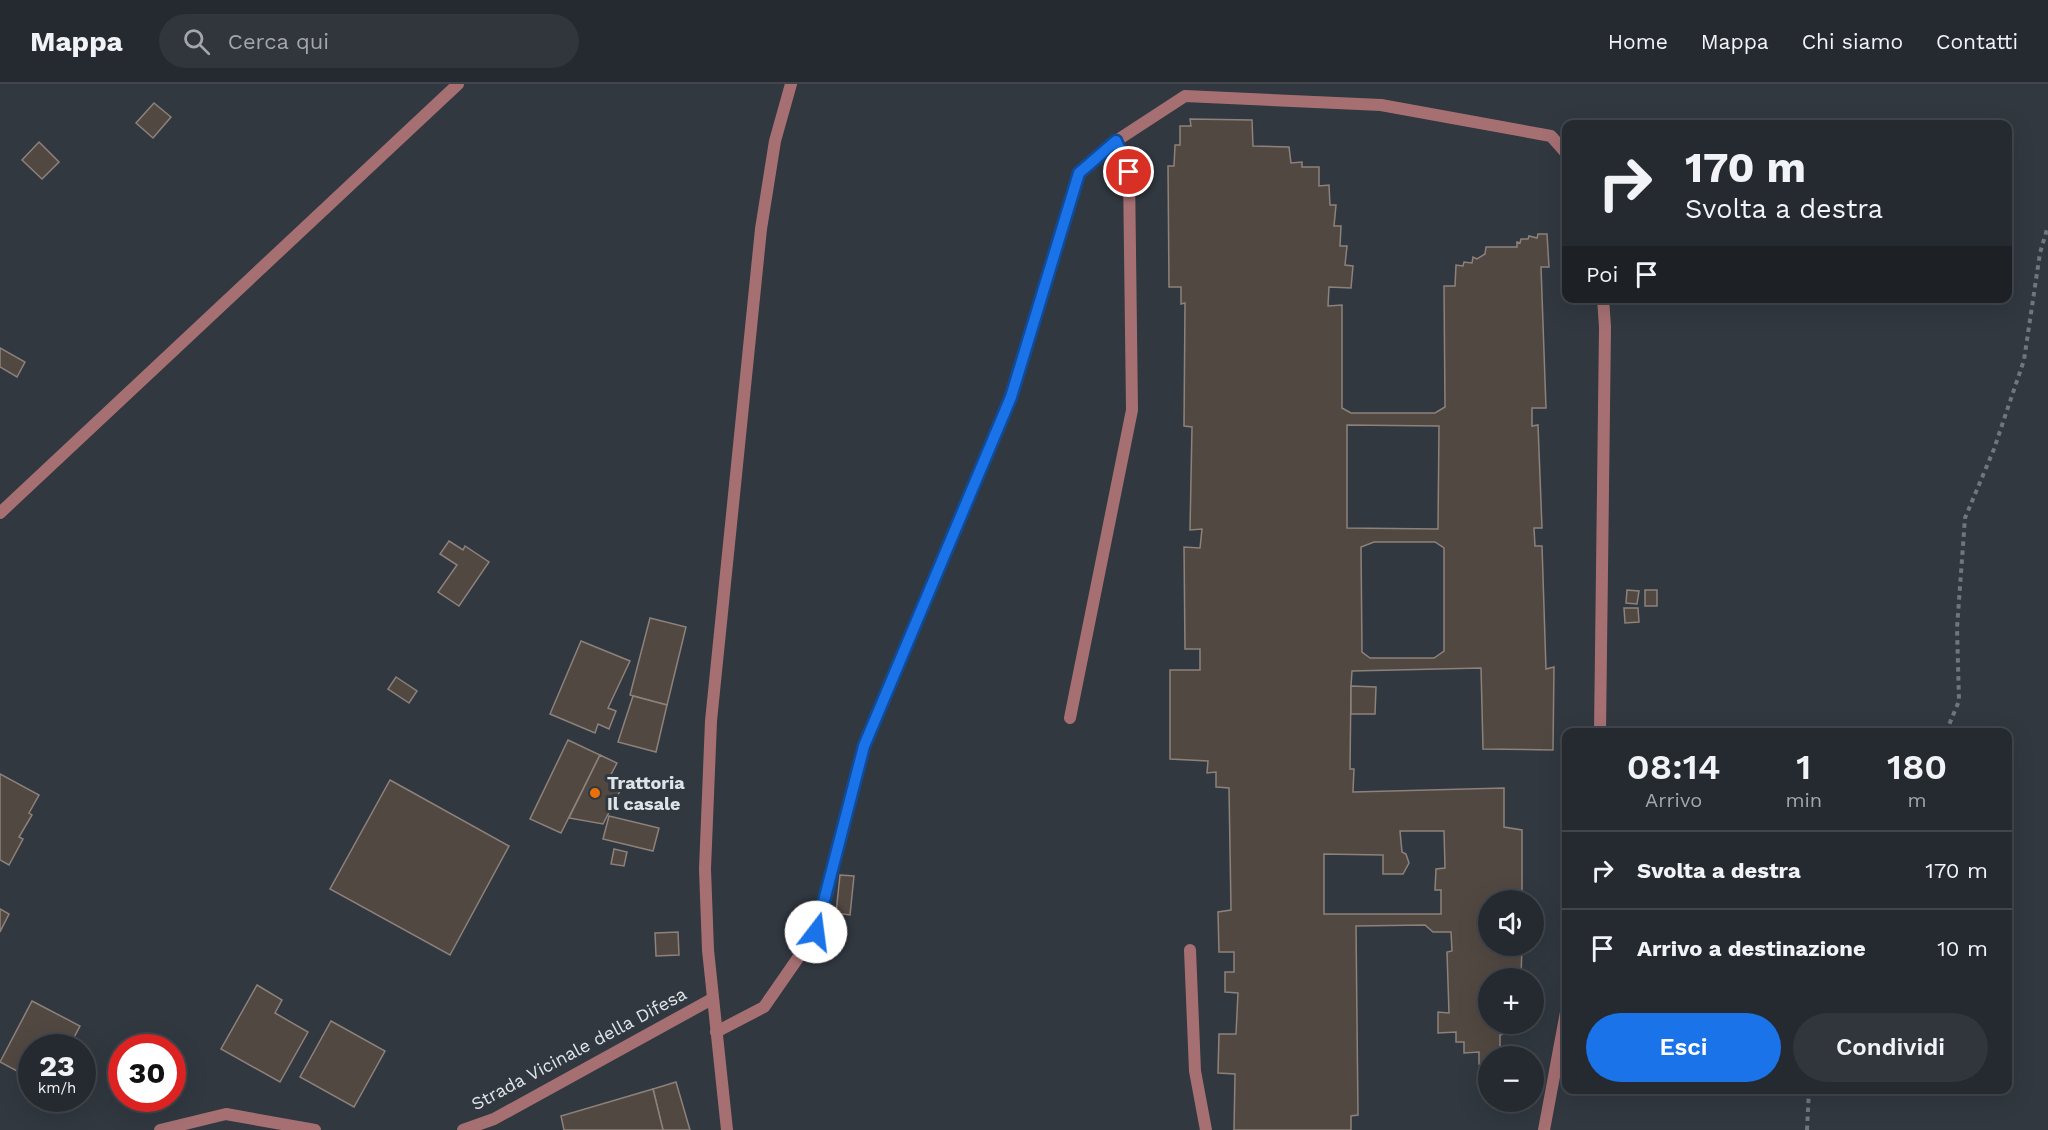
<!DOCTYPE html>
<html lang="it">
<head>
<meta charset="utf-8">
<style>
  :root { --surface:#252a30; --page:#31363c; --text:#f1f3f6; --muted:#a3a7ab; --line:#42464c; --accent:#1a73e8 }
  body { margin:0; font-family:"Work Sans",sans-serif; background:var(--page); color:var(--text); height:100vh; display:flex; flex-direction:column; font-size:22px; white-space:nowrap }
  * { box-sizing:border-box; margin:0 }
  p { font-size:20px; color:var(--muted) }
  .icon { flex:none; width:33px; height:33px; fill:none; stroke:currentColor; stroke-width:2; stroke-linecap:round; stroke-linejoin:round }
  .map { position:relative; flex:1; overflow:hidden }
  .side { position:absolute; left:1562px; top:644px; width:450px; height:366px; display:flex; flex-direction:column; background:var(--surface); border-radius:12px; box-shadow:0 6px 24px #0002,0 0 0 2px var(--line) }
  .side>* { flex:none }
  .top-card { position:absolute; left:1562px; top:36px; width:450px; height:183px; border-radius:12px; box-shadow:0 6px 24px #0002,0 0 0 2px var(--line); background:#252a30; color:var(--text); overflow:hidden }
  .tools { position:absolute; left:1478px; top:806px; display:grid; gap:12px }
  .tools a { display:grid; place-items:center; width:66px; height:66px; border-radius:50%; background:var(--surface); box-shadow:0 6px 24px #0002,0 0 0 2px var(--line); font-size:30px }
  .speed { position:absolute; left:18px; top:950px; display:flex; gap:12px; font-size:30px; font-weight:700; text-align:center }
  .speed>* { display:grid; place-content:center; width:78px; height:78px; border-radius:50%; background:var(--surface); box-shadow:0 6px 24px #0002,0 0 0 2px var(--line); line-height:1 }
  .speed small { font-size:15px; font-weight:400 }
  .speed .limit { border:9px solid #d22; background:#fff; color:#111 }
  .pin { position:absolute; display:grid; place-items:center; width:51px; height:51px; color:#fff; margin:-26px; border:3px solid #fff; border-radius:50%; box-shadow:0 2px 6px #0007 }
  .me { position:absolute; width:66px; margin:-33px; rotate:15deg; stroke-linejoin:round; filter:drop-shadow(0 0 4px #0008) }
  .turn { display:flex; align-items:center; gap:21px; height:126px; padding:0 24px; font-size:27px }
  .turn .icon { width:78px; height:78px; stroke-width:2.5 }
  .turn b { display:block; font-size:42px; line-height:51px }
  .then { display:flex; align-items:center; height:57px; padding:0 24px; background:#0003; gap:12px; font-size:22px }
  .eta { display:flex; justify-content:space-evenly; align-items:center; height:102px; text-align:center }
  .eta b { font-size:36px; font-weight:600; line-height:42px }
  .action { display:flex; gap:12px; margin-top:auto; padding:12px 24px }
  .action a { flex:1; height:69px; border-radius:36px; background:var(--accent); color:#fff; font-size:24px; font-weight:600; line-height:69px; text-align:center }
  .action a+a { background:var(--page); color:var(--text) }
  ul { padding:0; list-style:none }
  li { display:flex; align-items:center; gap:18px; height:78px; padding:0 24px; border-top:2px solid var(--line) }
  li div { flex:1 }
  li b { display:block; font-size:22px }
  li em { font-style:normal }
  header { display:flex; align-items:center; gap:36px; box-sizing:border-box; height:84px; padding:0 30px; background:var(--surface); border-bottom:2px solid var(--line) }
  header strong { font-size:28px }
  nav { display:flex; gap:33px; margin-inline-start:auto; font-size:21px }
  .search { width:420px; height:54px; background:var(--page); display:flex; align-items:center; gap:15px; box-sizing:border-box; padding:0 21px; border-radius:33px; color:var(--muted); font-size:22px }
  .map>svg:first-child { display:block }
</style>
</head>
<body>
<header>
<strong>Mappa</strong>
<div class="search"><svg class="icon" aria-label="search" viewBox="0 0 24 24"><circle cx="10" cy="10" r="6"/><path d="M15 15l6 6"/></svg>Cerca qui</div>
<nav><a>Home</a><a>Mappa</a><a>Chi siamo</a><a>Contatti</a></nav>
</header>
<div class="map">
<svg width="2048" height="1046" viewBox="0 0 2048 1046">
  <rect width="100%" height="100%" fill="#313840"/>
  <g fill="#524842" stroke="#8d817b" stroke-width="1.5" fill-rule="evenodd">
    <polygon points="154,19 171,33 153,54 136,39"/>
    <path d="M1190,35L1252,36L1253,62L1289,63L1291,79L1302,78V83H1319V102L1329,101L1330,121H1336L1334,142H1341L1340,162H1347L1345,181L1353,182L1351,204L1329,203L1328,222L1342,221V324L1351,329H1435L1445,323L1444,202H1455L1456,181L1463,182L1464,178L1472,179L1473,173L1477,175L1485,170L1486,163H1517V158L1520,159L1521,155H1528L1529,152L1537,154L1538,150H1547L1549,183H1541L1546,324H1532V342L1538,341L1542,444H1534L1535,462H1542L1546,585L1554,583L1553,666L1483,665L1481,584L1352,587L1351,602L1350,685H1354L1353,708L1504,704V743L1522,746V816H1488V861H1522L1521,894H1488V939H1505V950L1500,951V972H1488V981L1479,980V968L1464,969V958H1456V948L1438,949V928L1449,929L1447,868L1452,867L1451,848H1433L1425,841L1356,842L1358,1031L1351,1032V1046H1234L1235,990L1218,989L1219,950H1236L1238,909L1225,908V888H1234V868H1219L1218,828L1231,826L1229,704L1216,703V688L1207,689L1208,677L1170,675V586H1200V565H1185L1184,463L1200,464L1202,445L1190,446L1192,343L1184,342L1185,219L1181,220V203H1169L1168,82H1174L1175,61H1180V42H1191ZM1347,341L1439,342L1438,445L1347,444ZM1374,458H1435L1444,464V567L1434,574H1370L1362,568L1361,463ZM1400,747H1444L1445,784L1436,785L1435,806H1441V830H1324V770L1383,771V790H1403L1409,779L1406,770L1402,768Z"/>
    <polygon points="39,58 59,78 42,95 22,76"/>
    <polygon points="0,264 25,278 17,293 0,283"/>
    <polygon points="449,457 463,466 465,462 489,478 459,522 438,508 457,481 440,470"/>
    <polygon points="1627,506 1639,507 1637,520 1626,519"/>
    <rect x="1645" y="506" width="12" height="16"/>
    <polygon points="1624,524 1638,524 1639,538 1625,539"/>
    <polygon points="650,534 686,543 667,621 630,611"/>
    <polygon points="581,557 630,577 608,624 616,627 609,645 598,640 595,649 550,630"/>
    <polygon points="396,593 417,607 409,619 388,605"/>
    <polygon points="1351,602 1376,603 1375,630 1351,630"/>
    <polygon points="633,612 667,621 656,668 618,658"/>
    <polygon points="568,656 600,671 561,749 530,735"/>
    <polygon points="600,671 617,679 608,696 622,703 603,740 569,734"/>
    <polygon points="0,690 39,711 29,729 32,731 19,753 23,755 9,781 0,776"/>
    <polygon points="390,696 509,762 450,871 330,805"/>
    <polygon points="609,732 659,744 653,767 603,755"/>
    <polygon points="614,765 627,768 624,782 611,780"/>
    <polygon points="840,791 854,792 850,831 836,829"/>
    <polygon points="0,825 9,830 0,848"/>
    <polygon points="678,848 679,871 656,872 655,849"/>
    <polygon points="257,901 282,916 275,929 308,948 280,998 221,965"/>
    <polygon points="32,917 80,942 69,963 32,963 32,995 0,978"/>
    <polygon points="331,937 385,967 354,1023 300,993"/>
    <polygon points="676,998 690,1046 663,1046 653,1005"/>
    <polygon points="653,1005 663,1046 564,1046 561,1032"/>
  </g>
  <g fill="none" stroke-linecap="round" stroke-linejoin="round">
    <g stroke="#70767d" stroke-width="4" stroke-dasharray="4.5 4.5" stroke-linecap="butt">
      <polyline points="1946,648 1959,617 1957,544 1965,434 1994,365 2024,276 2040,169 2048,142"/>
      <polyline points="1807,1046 1809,1005"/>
    </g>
    <polyline stroke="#a67073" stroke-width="12" points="1190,866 1195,987 1206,1046"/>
    <g stroke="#a67073" stroke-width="12">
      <polyline points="1070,634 1132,326 1129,88 1116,57"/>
      <polyline points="1600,648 1605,243 1603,214"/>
      <polyline points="716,948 764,923 816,848 864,662 1010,313 1079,89 1116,57 1185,12 1381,21 1551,52 1566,69"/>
      <polyline points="160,1046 226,1030 315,1046"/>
      <polyline points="463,1046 494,1035 712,915"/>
      <polyline points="1544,1046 1566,928"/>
    </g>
    <g stroke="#a67073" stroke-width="12">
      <polyline points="0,429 458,0"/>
      <polyline points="727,1046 708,866 705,785 711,637 761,145 775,57 791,0"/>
    </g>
  </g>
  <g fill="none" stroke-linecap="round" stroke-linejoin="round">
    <g stroke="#114b97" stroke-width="15">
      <polyline id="route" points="816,848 864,662 1011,313 1079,89 1116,57 1129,88"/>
    </g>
    <use href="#route" stroke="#1a73e8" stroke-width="10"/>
  </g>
  <circle fill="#e8710a" stroke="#313840" stroke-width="2" cx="595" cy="709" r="6"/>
  <g text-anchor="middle" stroke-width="6" stroke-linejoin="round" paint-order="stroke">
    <g font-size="18" font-weight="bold" fill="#dfe4e9" stroke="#313840" text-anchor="start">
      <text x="607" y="705">Trattoria<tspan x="607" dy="21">Il casale</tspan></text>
    </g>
    <g font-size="18" fill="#dfe4e9" stroke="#313840">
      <text transform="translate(579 965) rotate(-28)" y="6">Strada Vicinale della Difesa</text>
    </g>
  </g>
</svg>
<div class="tools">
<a><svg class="icon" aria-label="sound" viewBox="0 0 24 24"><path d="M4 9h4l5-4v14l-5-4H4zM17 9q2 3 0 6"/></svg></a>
<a>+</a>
<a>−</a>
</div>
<div class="speed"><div>23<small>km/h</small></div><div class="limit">30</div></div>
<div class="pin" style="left:1129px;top:88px;background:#d93025"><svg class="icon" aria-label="arrive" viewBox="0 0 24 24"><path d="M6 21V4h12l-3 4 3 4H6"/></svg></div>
<svg class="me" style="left:816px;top:848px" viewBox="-20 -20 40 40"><circle r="19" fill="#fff"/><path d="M0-13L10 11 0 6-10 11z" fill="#1a73e8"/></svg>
<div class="top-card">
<div class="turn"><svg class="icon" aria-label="right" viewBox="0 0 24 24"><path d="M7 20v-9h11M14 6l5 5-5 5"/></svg><div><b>170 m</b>Svolta a destra</div></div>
<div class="then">Poi<svg class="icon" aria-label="arrive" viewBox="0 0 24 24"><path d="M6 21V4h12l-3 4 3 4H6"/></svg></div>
</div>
<section class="side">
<div class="eta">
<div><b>08:14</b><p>Arrivo</p></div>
<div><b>1</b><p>min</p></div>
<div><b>180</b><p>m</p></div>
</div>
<ul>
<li><svg class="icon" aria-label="right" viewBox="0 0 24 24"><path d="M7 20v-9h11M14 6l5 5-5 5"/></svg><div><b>Svolta a destra</b></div><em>170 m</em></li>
<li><svg class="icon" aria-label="arrive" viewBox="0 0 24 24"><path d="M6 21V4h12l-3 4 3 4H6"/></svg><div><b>Arrivo a destinazione</b></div><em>10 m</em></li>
</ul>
<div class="action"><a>Esci</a><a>Condividi</a></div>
</section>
</div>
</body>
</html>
